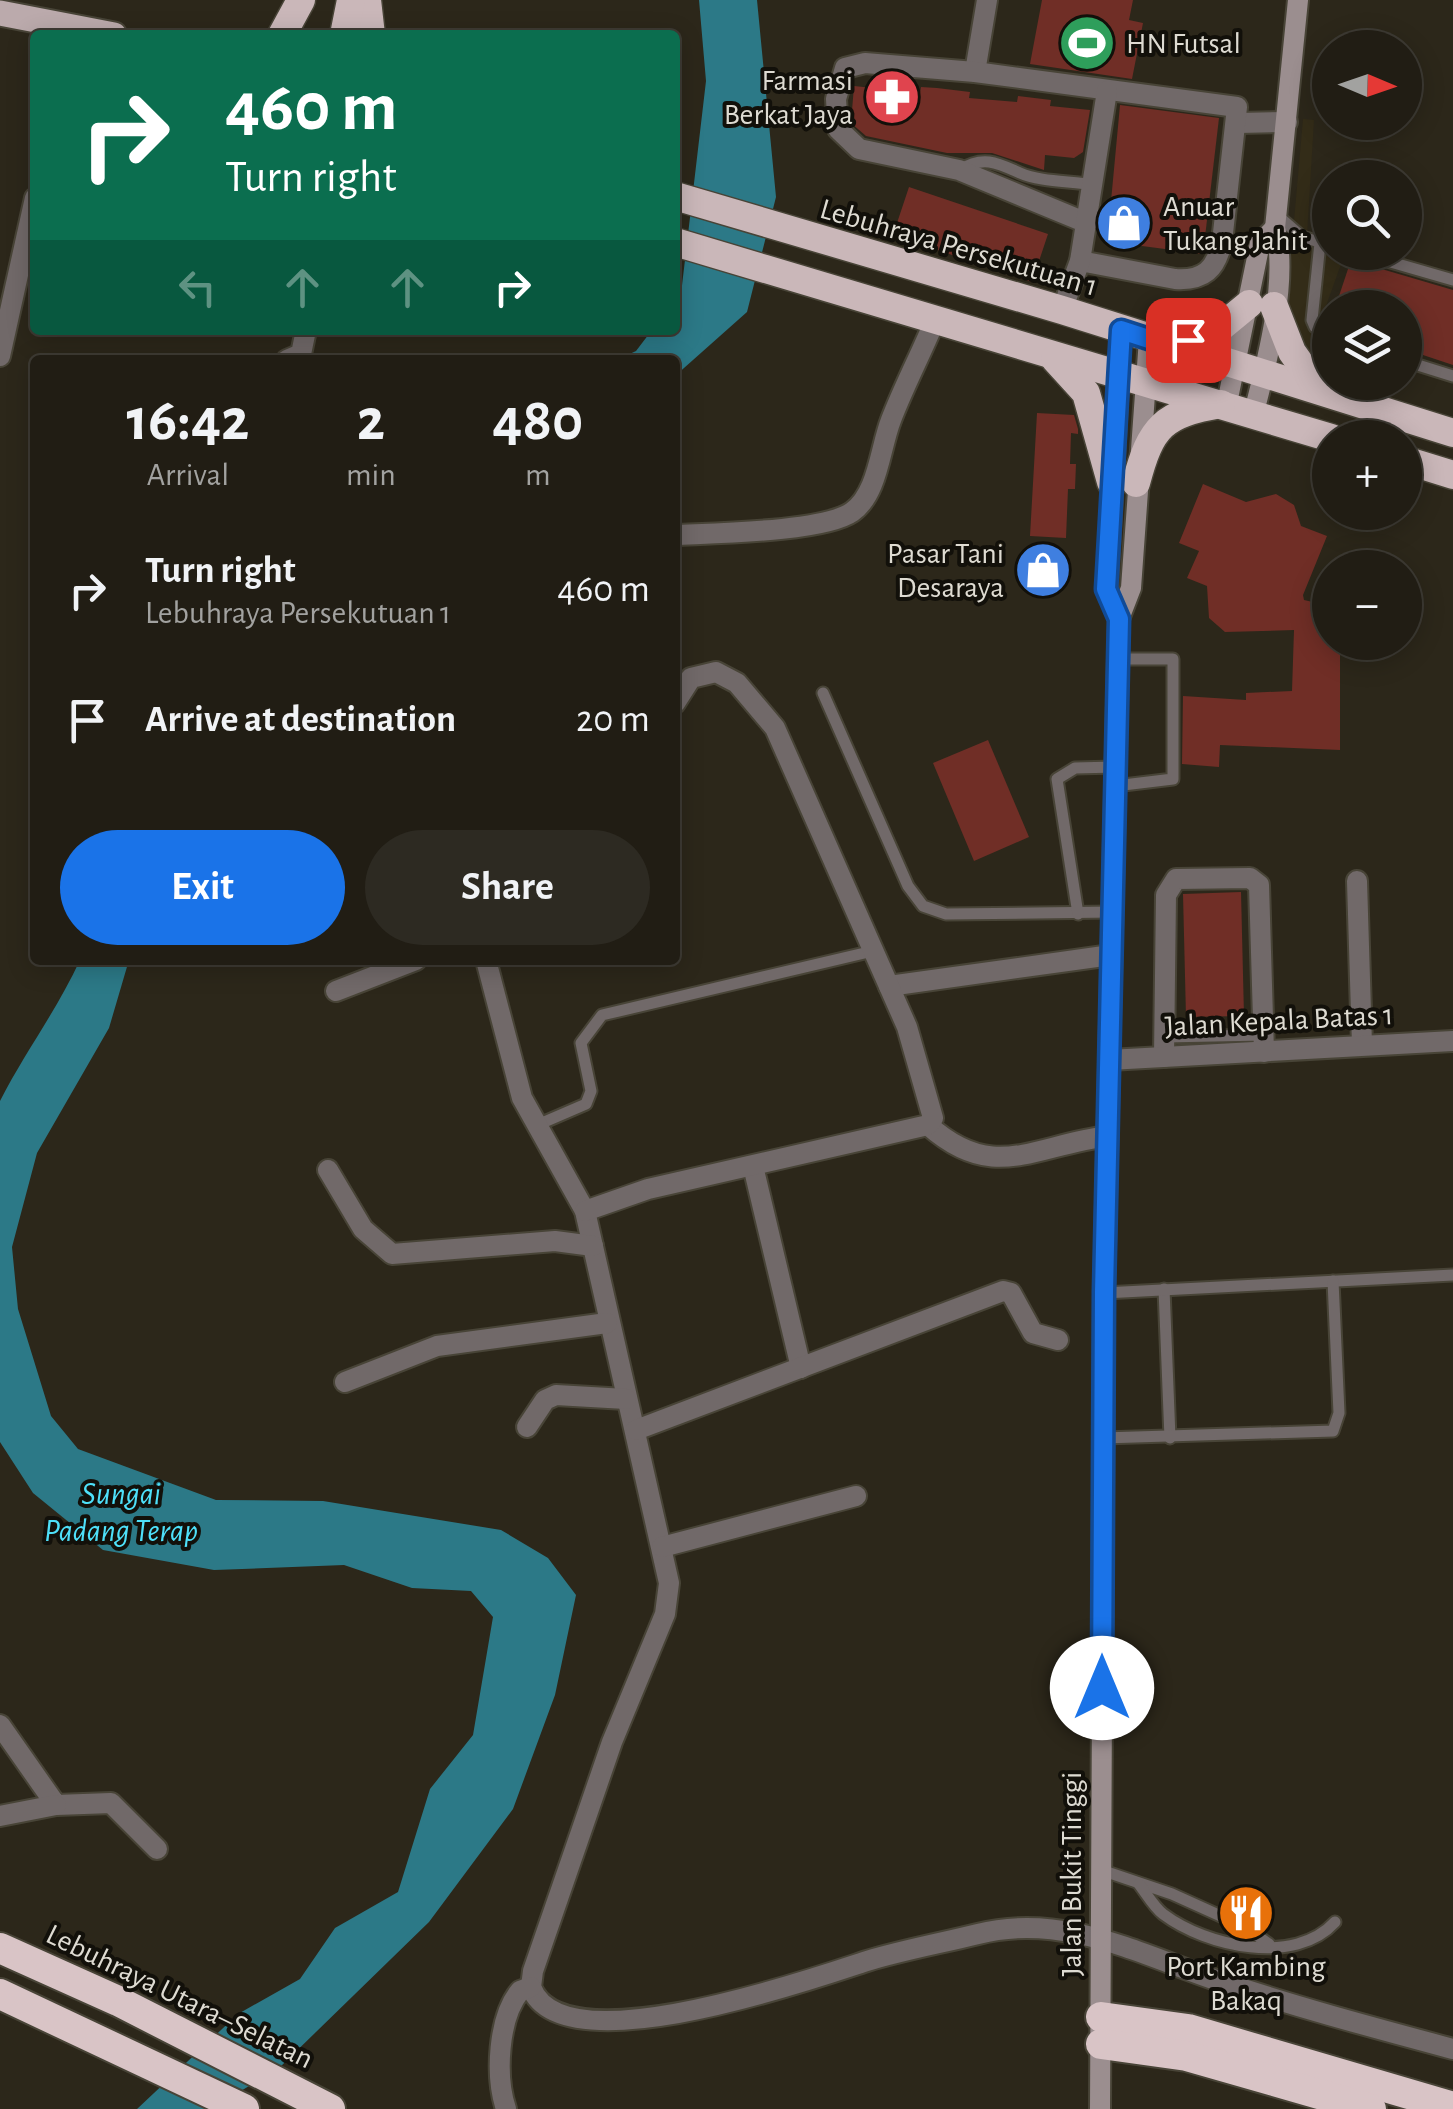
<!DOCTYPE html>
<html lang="en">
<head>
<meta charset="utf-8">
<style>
  :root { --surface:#211d14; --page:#2d2a22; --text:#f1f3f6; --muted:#a2a2a0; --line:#3e3b34; --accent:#1a73e8 }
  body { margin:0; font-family:"Alegreya Sans",sans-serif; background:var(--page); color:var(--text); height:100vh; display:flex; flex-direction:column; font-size:38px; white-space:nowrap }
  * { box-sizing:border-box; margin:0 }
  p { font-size:32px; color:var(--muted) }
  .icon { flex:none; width:55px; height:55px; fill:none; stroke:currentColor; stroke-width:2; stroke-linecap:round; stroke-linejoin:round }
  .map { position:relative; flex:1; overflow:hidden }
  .drawer { position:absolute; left:30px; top:355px; width:650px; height:610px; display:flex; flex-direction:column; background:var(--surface); border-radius:10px; box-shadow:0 5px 25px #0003,0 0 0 2px var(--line) }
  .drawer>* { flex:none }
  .top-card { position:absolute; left:30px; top:30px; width:650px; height:305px; border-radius:10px; box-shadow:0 5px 25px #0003,0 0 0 2px var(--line); background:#0b6e4f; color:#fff; overflow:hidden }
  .needle { width:65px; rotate:92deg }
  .tools { position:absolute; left:1312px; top:30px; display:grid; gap:20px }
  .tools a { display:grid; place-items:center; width:110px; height:110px; border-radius:50%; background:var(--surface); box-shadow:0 5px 25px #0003,0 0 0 2px var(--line); font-size:50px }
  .pin { position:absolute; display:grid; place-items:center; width:85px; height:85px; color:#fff; margin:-42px; border-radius:20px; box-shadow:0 5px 15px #0006 }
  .me { position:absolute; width:110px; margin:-55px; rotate:0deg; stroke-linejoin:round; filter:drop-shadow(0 0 8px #0008) }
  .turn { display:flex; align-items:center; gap:35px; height:210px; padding:0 30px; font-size:45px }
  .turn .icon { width:130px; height:130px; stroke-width:2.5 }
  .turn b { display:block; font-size:70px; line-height:85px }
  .lanes { display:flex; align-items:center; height:95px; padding:0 30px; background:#0003; justify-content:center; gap:50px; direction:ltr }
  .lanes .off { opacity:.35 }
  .eta { display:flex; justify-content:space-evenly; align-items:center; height:170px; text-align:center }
  .eta b { font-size:60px; font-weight:600; line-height:70px }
  .button { display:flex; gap:20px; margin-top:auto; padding:20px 30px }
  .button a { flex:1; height:115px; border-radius:60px; background:var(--accent); color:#fff; font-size:40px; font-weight:600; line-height:115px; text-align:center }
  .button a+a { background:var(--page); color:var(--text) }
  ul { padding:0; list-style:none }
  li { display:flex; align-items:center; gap:30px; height:130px; padding:0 30px }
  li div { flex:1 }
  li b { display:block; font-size:38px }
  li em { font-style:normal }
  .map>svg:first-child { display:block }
</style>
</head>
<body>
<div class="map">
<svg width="1453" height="2109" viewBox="0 0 1453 2109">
  <rect width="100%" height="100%" fill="#2c271a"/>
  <polygon fill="#332c18" points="1303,119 1314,120 1307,236 1330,245 1330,252 1345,253 1317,331 1330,336 1330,361 1283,345"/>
  <g fill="#2c7987">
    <polygon points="699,0 757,0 776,197 747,312 675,376 675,360 617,360 636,351 652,330 675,330 675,301 681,294 706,81"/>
    <path d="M80,960H129L109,1028L37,1153L12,1247L18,1309L51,1416L78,1449L216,1500L323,1501L501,1530L548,1558L576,1595L555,1695L513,1809L429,1922L278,2069L210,2109H137L238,2014L300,1979L335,1928L398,1892L430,1789L473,1735L493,1617L471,1591L412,1588L344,1565L214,1570L103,1550L33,1493L0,1442V1101C25,1052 57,1010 80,960Z"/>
  </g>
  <g fill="#702e26">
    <polygon points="1042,0 1133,0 1129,20 1143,23 1132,79 1030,64"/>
    <polygon points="854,86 920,93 921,87 937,88 970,92 969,98 1017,102 1018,96 1051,100 1050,106 1090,110 1083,152 1074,158 1045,155 1044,170 992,153 947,153 866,136 851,123"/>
    <polygon points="1120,105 1219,118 1203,254 1119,243 1108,233"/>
    <polygon points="909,187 1048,234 1032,282 893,235"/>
    <polygon points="1351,260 1453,290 1453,365 1405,349 1405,308 1335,308"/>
    <polygon points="1037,413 1074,415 1078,429 1078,434 1071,433 1070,464 1076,464 1075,489 1068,489 1066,538 1030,536"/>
    <polygon points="1203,484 1246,502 1276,494 1294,505 1301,526 1327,536 1303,595 1304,600 1330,606 1330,642 1340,642 1340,750 1220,745 1219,767 1182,764 1183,696 1246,700 1246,693 1292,691 1294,630 1225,632 1209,618 1207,586 1187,578 1199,551 1179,543"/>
    <polygon points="988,740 1029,837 974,861 933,763"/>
    <polygon points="1241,892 1244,1016 1186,1017 1183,894"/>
  </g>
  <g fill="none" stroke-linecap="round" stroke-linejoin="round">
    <g stroke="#484437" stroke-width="15">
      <g id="service">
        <path d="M960,170C983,155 998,163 1020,173C1040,182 1072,181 1093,185"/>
        <polyline points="1278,216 1302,237 1330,245"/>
        <polyline points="1320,243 1312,320 1315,327 1330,335"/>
        <polyline points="1356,252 1453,280"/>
        <polyline points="1405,361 1453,376"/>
        <polyline points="823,693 908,886 923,906 946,914 1112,912"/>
        <polyline points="1115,786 1173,779 1173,659 1118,659"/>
        <polyline points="1078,914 1057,779 1075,768 1115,767"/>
        <polyline points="1164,1037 1264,1035"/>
        <polyline points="535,1126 586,1104 591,1091 581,1043 602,1015 873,951"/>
        <polyline points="1164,1289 1170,1438"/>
        <polyline points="1104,1293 1453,1275"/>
        <polyline points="1103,1438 1333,1431 1339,1413 1333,1281"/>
        <polyline points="1101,1870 1172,1894 1245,1927 1269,1944"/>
        <path d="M1139,1884C1146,1893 1154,1907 1163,1914C1207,1947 1295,1966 1335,1922"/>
      </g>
    </g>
    <g stroke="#484437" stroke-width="24">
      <g id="minor">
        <polyline points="975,72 987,0"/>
        <polyline points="1238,123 1287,122"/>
        <path d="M1080,261L1175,279C1204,281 1216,269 1222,242L1237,107L975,72L865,63L845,68L836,99L838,129L859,149L959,170L1087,223"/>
        <polyline points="1062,310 1080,261 1107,91"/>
        <polyline points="0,356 35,198"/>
        <polyline points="287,360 301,354 306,330"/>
        <path d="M675,535C714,533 823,532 852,512C878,494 880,448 891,420C904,386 921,354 935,320"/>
        <polyline points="1357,881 1362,1045"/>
        <path d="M486,960L522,1098L585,1211L669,1583L665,1614L612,1742L533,1971L531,1987C561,2067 809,1980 867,1961C903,1950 942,1943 978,1934C1064,1912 1141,1955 1219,1981C1296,2007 1375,2028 1453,2049"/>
        <polyline points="889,986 1111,955"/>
        <polyline points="336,991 416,960"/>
        <polyline points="1164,1057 1166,895 1176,879 1250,878 1259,885 1264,1052"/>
        <polyline points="1109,1060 1453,1041"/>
        <path d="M928,1125C993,1183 1032,1146 1108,1136"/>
        <polyline points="753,1166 801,1368"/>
        <polyline points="328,1170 363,1229 392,1254 555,1241 593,1246"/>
        <polyline points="585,1211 648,1189 928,1125 933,1118 907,1027 775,728 737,683 716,672 691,678 675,703"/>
        <polyline points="345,1382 437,1346 607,1323"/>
        <polyline points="527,1427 545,1400 556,1395 626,1399"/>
        <polyline points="636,1430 1003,1291 1011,1293 1033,1333 1058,1340"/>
        <polyline points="662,1547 856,1496"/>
        <polyline points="0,1725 56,1805 111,1803 157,1849"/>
        <polyline points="0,1816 56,1805"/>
        <path d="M506,2109C495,2076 498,2018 520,1991L531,1987"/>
      </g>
    </g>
    <g stroke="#484437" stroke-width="24">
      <g id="secondary">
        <polyline points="1227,403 1260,243 1275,228"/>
        <path d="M1254,412C1267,362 1289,279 1275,228L1298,0"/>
        <polyline points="1119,619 1107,589 1121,329"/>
        <polyline points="1100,2109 1104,1293 1118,659 1119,619 1131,588 1149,339"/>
      </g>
    </g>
    <g stroke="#484437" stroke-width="29">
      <polyline id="primary" points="0,13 114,35"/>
    </g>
    <g stroke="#484437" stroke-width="31">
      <g id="trunk">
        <polyline points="367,0 371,35"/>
        <polyline points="282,35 301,0"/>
        <polyline points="344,35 351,0"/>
        <polyline points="675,196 1062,310 1453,433"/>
        <polyline points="675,242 1331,438"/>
        <polyline points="1274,306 1292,352 1319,390"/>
        <polyline points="1170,343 1215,332 1249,304"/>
        <polyline points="1055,359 1086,393 1111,482"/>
        <polyline points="1405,460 1453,475"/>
        <path d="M1136,483C1151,426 1163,414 1221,404"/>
      </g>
    </g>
    <g stroke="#484437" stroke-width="34">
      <g id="motorway">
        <polyline points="0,1948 118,2001 330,2109"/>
        <polyline points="0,1994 244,2109"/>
        <polyline points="1101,2017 1188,2029 1453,2107"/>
        <polyline points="1101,2044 1187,2056 1371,2109"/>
      </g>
    </g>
    <use href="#service" stroke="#716969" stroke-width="11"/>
    <use href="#minor" stroke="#716969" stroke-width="20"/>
    <use href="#secondary" stroke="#9b8e8f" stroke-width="20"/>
    <use href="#primary" stroke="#bbaaac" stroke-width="25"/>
    <use href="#trunk" stroke="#cab7b9" stroke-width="28"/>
    <use href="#motorway" stroke="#d9c4c6" stroke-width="30"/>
  </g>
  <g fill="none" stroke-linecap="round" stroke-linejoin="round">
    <g stroke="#114b97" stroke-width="25">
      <polyline id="route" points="1102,1688 1104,1292 1119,619 1106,589 1121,330 1164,344 1188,340"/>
    </g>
    <use href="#route" stroke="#1a73e8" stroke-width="18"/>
  </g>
  <defs>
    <g id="stadium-disc" transform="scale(2.875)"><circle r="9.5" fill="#2e9e5b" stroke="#12100a"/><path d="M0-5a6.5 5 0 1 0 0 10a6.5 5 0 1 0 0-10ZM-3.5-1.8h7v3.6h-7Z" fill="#fff"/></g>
    <g id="pharmacy-disc" transform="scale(2.875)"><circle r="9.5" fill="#e0444e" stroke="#12100a"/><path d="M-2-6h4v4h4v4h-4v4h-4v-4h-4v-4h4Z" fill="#fff"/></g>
    <g id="shop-disc" transform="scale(2.875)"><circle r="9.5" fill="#3f7fe0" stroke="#12100a"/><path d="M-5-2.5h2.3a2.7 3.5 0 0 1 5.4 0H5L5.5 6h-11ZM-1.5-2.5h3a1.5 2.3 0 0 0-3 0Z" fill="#fff"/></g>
    <g id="restaurant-disc" transform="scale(2.875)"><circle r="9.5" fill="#e8710a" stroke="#12100a"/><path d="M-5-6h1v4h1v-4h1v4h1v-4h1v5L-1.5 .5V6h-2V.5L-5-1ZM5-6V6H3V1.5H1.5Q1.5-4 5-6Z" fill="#fff"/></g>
  </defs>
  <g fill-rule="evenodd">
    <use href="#stadium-disc" x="1087" y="43"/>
    <use href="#pharmacy-disc" x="892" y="97"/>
    <use href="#shop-disc" x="1124" y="223"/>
    <use href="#shop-disc" x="1043" y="570"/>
    <use href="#restaurant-disc" x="1246" y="1913"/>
  </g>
  <g text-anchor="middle" stroke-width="8" stroke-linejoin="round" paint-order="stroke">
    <g font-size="30" fill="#dedbd2" stroke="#12100a" text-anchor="start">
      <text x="1126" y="53">HN Futsal</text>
      <text x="853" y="90" text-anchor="end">Farmasi<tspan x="853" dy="34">Berkat Jaya</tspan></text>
      <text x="1163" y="216">Anuar<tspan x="1163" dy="34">Tukang Jahit</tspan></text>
      <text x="1004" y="563" text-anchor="end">Pasar Tani<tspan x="1004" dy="34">Desaraya</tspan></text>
      <text x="1246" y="1976" text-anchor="middle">Port Kambing<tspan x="1246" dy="34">Bakaq</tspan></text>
    </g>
    <g font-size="30" fill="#dedbd2" stroke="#12100a">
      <text transform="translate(959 247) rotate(16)" y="10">Lebuhraya Persekutuan 1</text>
      <text transform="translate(1279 1020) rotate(-3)" y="10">Jalan Kepala Batas 1</text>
      <text transform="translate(1071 1874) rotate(-90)" y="10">Jalan Bukit Tinggi</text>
      <text transform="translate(180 1996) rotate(26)" y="10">Lebuhraya Utara–Selatan</text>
    </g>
    <g font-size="32" font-style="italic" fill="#4ee0f9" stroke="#12100a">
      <text x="121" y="1504">Sungai<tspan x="121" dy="37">Padang Terap</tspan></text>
    </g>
  </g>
</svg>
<div class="tools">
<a><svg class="needle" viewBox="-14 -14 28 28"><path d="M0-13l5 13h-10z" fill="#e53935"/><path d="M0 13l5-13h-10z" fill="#a2a2a0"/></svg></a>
<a><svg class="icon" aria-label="search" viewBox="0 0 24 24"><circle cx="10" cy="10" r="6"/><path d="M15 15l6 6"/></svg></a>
<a><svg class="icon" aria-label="layers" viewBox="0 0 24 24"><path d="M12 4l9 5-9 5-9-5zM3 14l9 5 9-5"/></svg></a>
<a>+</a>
<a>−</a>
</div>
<div class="pin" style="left:1188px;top:340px;background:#d93025"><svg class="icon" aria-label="arrive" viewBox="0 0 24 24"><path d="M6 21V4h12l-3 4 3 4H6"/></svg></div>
<svg class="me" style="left:1102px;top:1688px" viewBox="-20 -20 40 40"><circle r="19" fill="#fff"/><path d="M0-13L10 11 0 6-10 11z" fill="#1a73e8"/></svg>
<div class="top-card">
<div class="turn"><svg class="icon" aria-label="right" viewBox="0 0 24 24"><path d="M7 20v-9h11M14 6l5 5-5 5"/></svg><div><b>460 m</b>Turn right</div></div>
<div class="lanes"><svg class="icon off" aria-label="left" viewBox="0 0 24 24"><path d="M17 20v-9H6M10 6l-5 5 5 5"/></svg><svg class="icon off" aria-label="ahead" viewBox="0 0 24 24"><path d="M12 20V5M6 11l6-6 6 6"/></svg><svg class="icon off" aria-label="ahead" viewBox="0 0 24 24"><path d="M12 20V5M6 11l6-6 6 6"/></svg><svg class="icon" aria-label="right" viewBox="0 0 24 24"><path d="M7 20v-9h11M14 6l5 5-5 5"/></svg></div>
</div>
<section class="drawer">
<div class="eta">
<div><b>16:42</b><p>Arrival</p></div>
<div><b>2</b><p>min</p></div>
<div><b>480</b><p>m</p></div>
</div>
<ul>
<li><svg class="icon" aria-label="right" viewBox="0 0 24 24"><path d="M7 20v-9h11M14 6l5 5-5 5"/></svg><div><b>Turn right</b><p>Lebuhraya Persekutuan 1</p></div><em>460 m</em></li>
<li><svg class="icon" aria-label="arrive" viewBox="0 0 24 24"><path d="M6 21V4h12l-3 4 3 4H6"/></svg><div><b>Arrive at destination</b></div><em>20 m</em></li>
</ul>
<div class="button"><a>Exit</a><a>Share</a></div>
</section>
</div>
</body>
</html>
